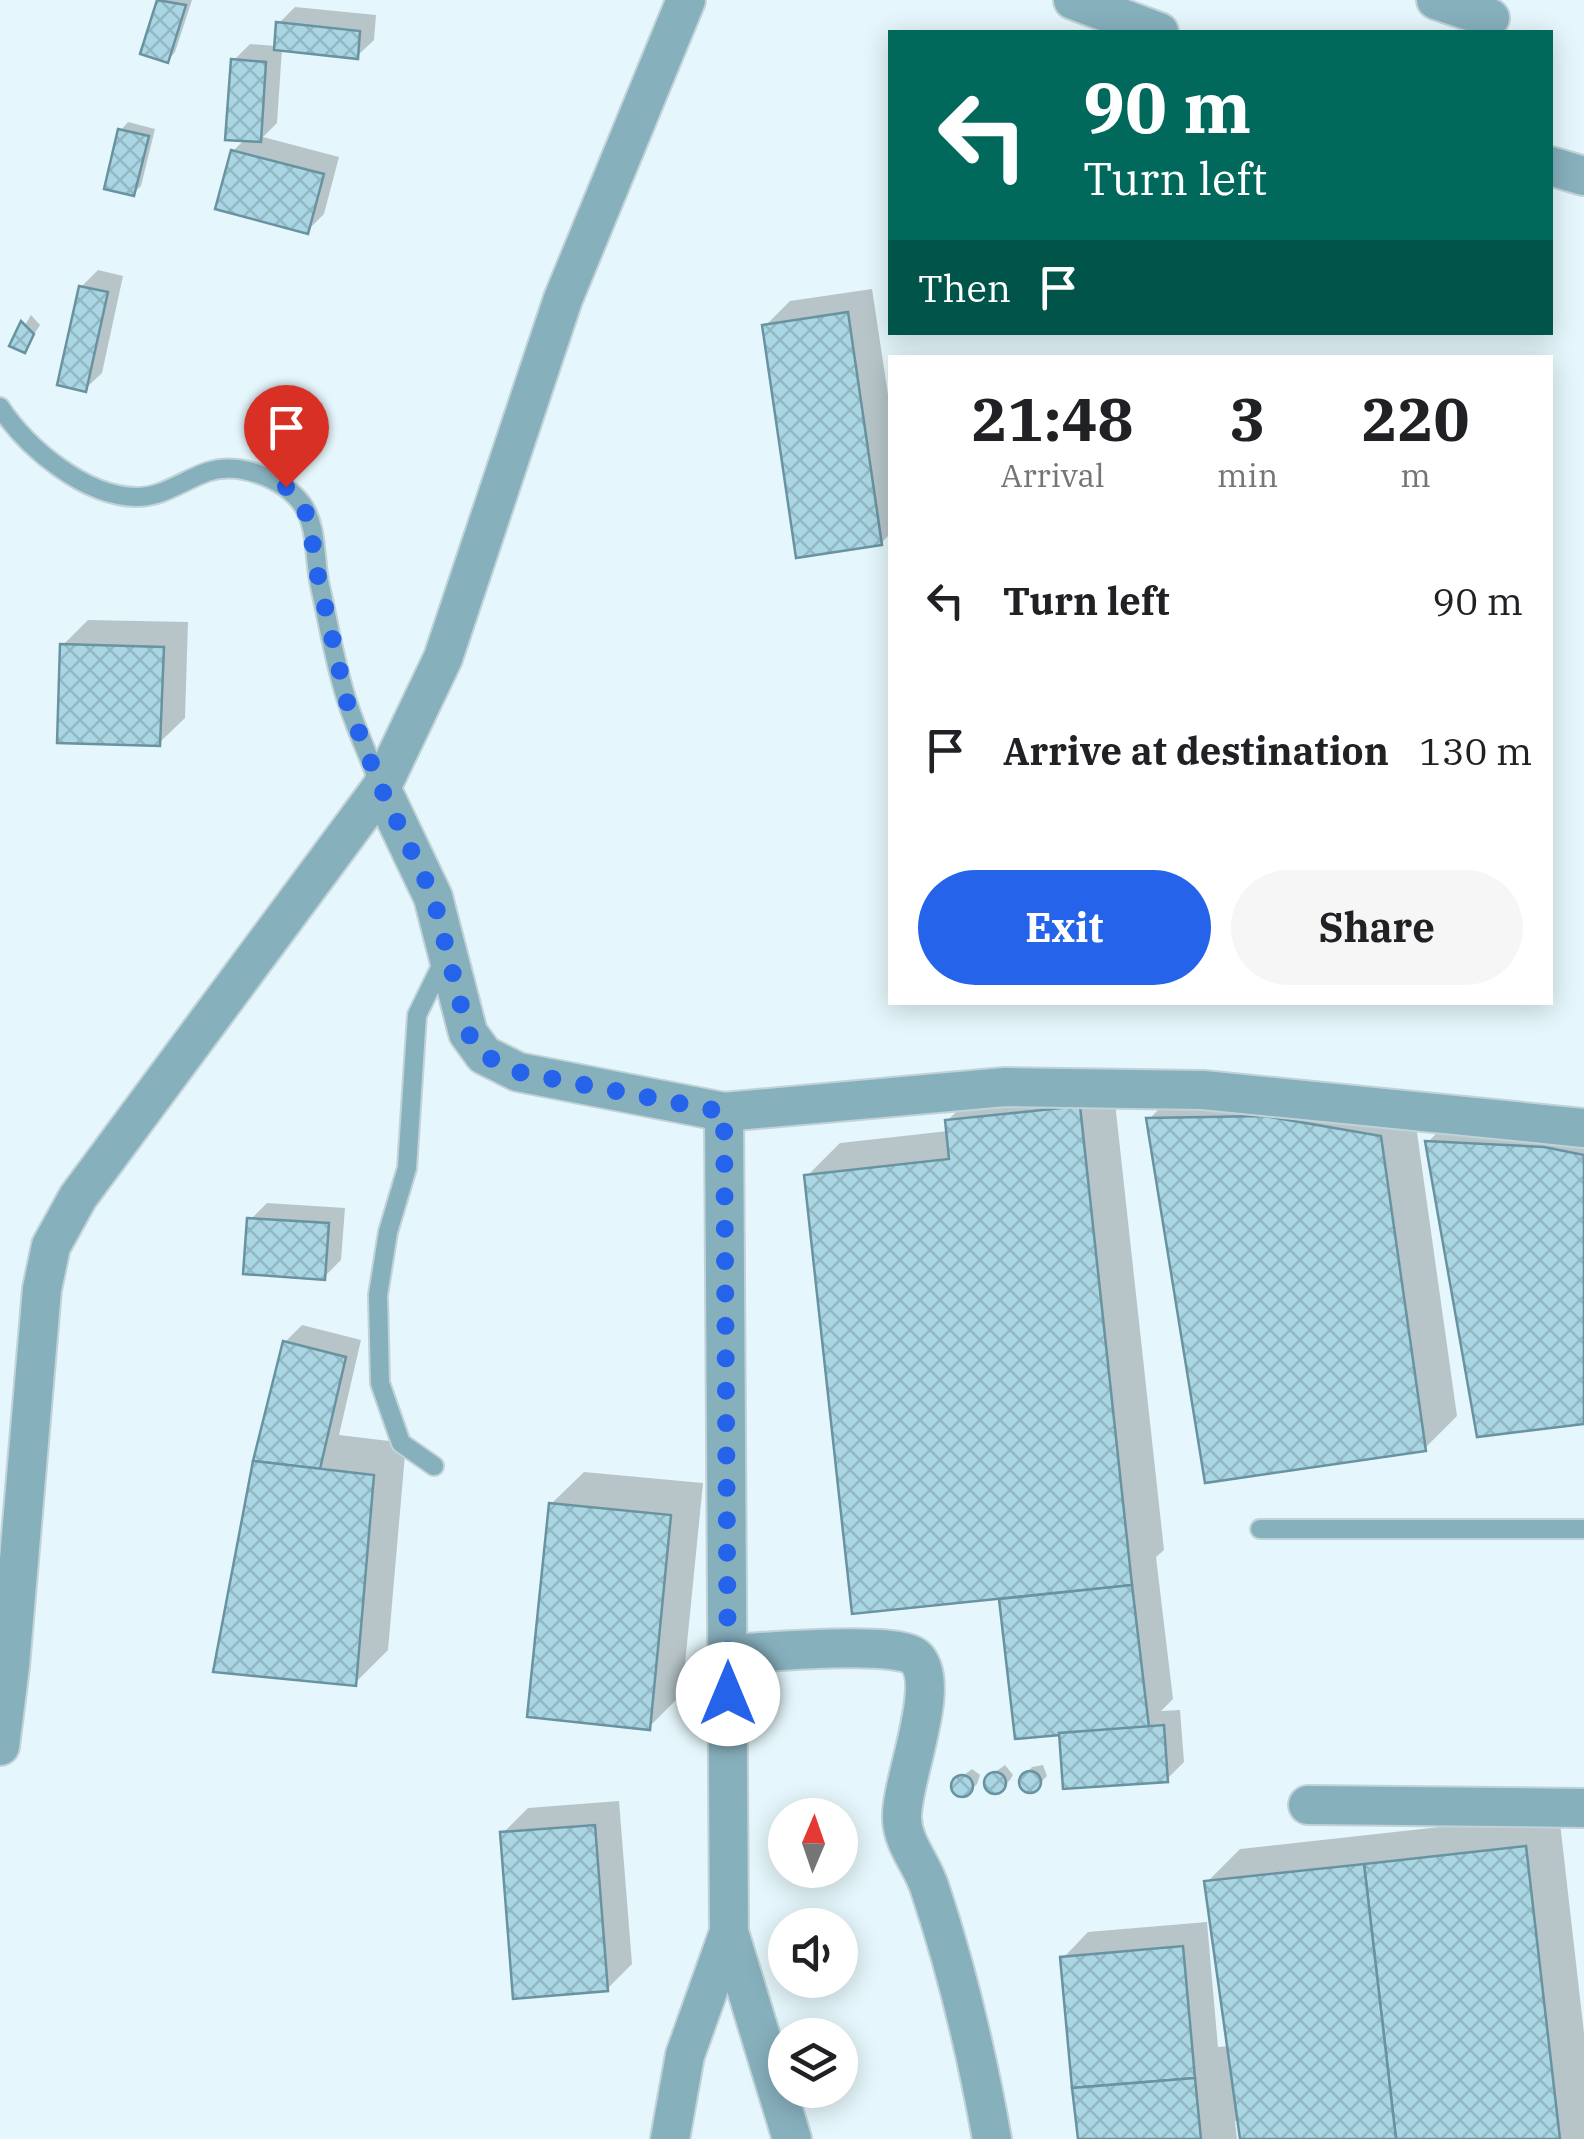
<!DOCTYPE html>
<html lang="en">
<head>
<meta charset="utf-8">
<style>
  :root { --surface:#fff; --page:#f6f6f6; --text:#202124; --muted:#757577; --accent:#2563eb }
  body { margin:0; font-family:"IBM Plex Serif",serif; background:var(--page); color:var(--text); height:100vh; display:flex; flex-direction:column; font-size:38px; white-space:nowrap }
  * { box-sizing:border-box; margin:0 }
  p { font-size:32px; color:var(--muted) }
  .icon { flex:none; width:55px; height:55px; fill:none; stroke:currentColor; stroke-width:2; stroke-linecap:round; stroke-linejoin:round }
  .map { position:relative; flex:1; overflow:hidden }
  .side { position:absolute; left:888px; top:355px; width:665px; height:650px; display:flex; flex-direction:column; background:var(--surface); border-radius:0px; box-shadow:0 5px 25px #0003 }
  .side>* { flex:none }
  .hud { position:absolute; left:888px; top:30px; width:665px; height:305px; border-radius:0px; box-shadow:0 5px 25px #0003; background:#00695c; color:#fff; overflow:hidden }
  .needle { width:65px; rotate:2deg }
  .controls { position:absolute; left:768px; top:1798px; display:grid; gap:20px }
  .controls a { display:grid; place-items:center; width:90px; height:90px; border-radius:50%; background:var(--surface); box-shadow:0 5px 25px #0003; font-size:50px }
  .pin { position:absolute; display:grid; place-items:center; width:85px; height:85px; color:#fff; margin:-102px -42px; border-radius:50% 50% 50% 0; rotate:-45deg; box-shadow:0 0 10px #0007 }
  .pin .icon { rotate:45deg }
  .me { position:absolute; width:110px; margin:-55px; rotate:0deg; stroke-linejoin:round; filter:drop-shadow(0 0 8px #0008) }
  .turn { display:flex; align-items:center; gap:35px; height:210px; padding:0 30px; font-size:45px }
  .turn .icon { width:130px; height:130px; stroke-width:2.5 }
  .turn b { display:block; font-size:70px; line-height:85px }
  .then { display:flex; align-items:center; height:95px; padding:0 30px; background:#0003; gap:20px; font-size:38px }
  .eta { display:flex; justify-content:space-evenly; align-items:center; height:170px; text-align:center }
  .eta b { font-size:60px; font-weight:700; line-height:70px }
  .cta { display:flex; gap:20px; margin-top:auto; padding:20px 30px }
  .cta a { flex:1; height:115px; border-radius:60px; background:var(--accent); color:#fff; font-size:40px; font-weight:700; line-height:115px; text-align:center }
  .cta a+a { background:var(--page); color:var(--text) }
  ul { padding:0; list-style:none }
  li { display:flex; align-items:center; gap:30px; height:150px; padding:0 30px }
  li div { flex:1 }
  li b { display:block; font-size:38px }
  li em { font-style:normal }
  .map>svg:first-child { display:block }
</style>
</head>
<body>
<div class="map">
<svg width="1584" height="2139" viewBox="0 0 1584 2139">
  <defs>
    <pattern id="building-cross-hatch" width="8" height="8" patternUnits="userSpaceOnUse" patternTransform="scale(2.5)"><rect width="8" height="8" fill="#aad6e4"/><path d="M0 0l8 8M0 8l8-8" fill="none" stroke="#91b7c3"/></pattern>
  </defs>
  <rect width="100%" height="100%" fill="#e5f7fc"/>
  <g fill="#0003">
    <polygon points="159,0 192,0 175,52 168,60 143,53"/>
    <polygon points="295,7 376,15 374,40 357,56 282,49 277,123 263,137 339,157 324,214 307,231 233,151 245,139 233,61 250,44 276,46 278,24"/>
    <polygon points="128,122 155,129 141,186 133,193 121,130"/>
    <polygon points="98,270 123,276 102,373 85,389 81,287"/>
    <polygon points="872,289 890,408 890,534 881,543 765,326 790,301"/>
    <polygon points="31,315 40,325 24,350 13,345"/>
    <polygon points="88,620 188,622 185,718 159,743 63,645"/>
    <polygon points="1112,1075 1164,1550 1156,1557 1173,1699 1161,1711 1180,1710 1184,1762 1167,1779 1061,1732 1002,1600 1006,1596 807,1176 840,1143 948,1131 947,1121 980,1088"/>
    <polygon points="1182,1086 1413,1104 1457,1416 1424,1449 1149,1119"/>
    <polygon points="1460,1109 1584,1116 1584,1421 1428,1142"/>
    <polygon points="267,1203 345,1208 341,1260 324,1277 250,1220"/>
    <polygon points="302,1325 361,1340 339,1435 406,1443 388,1650 355,1683 285,1342"/>
    <polygon points="584,1472 703,1483 682,1694 649,1727 551,1504"/>
    <polygon points="1005,1765 1013,1775 1010,1780 1002,1788 990,1790 987,1786 988,1777"/>
    <polygon points="1043,1765 1047,1776 1034,1789 1026,1788 1023,1784 1024,1776 1032,1767"/>
    <polygon points="972,1769 980,1775 977,1784 969,1792 960,1794 956,1792 956,1781"/>
    <polygon points="619,1801 632,1964 607,1989 503,1833 528,1808"/>
    <polygon points="1559,1814 1584,2033 1584,2139 1242,2139 1240,2120 1235,2121 1237,2139 1081,2139 1063,1958 1088,1932 1207,1922 1218,2047 1230,2046 1207,1882 1240,1849"/>
  </g>
  <g fill="url(#building-cross-hatch)" stroke="#6993a0" stroke-width="2.5">
    <polygon points="157,0 186,5 168,63 140,54"/>
    <polygon points="276,22 360,31 358,59 274,50"/>
    <polygon points="231,59 266,62 261,142 225,140"/>
    <polygon points="118,129 149,136 134,196 104,189"/>
    <polygon points="231,150 324,174 308,234 215,209"/>
    <polygon points="79,286 108,292 86,392 57,385"/>
    <polygon points="848,312 882,545 796,558 762,325"/>
    <polygon points="21,321 34,334 25,353 9,346"/>
    <polygon points="60,644 164,647 160,746 57,743"/>
    <polygon points="1080,1106 1132,1585 852,1614 804,1175 949,1159 945,1120"/>
    <polygon points="1265,1116 1381,1136 1426,1451 1205,1483 1146,1118"/>
    <polygon points="1425,1141 1544,1147 1584,1155 1584,1424 1477,1437"/>
    <polygon points="247,1218 329,1223 325,1280 243,1274"/>
    <polygon points="283,1341 346,1357 320,1469 253,1461"/>
    <polygon points="253,1461 374,1475 356,1686 213,1672"/>
    <polygon points="549,1503 671,1515 650,1730 527,1717"/>
    <polygon points="1132,1585 1149,1727 1015,1739 999,1599"/>
    <polygon points="1164,1725 1168,1782 1063,1789 1059,1733"/>
    <circle cx="1030" cy="1782" r="11"/>
    <circle cx="995" cy="1783" r="11"/>
    <circle cx="962" cy="1786" r="11"/>
    <polygon points="595,1825 608,1991 513,1999 500,1832"/>
    <polygon points="1526,1846 1560,2139 1396,2139 1364,1864"/>
    <polygon points="1364,1864 1396,2139 1240,2139 1204,1881"/>
    <polygon points="1183,1946 1195,2078 1072,2088 1060,1957"/>
    <polygon points="1195,2078 1201,2139 1078,2139 1072,2088"/>
  </g>
  <g fill="none" stroke-linecap="round" stroke-linejoin="round">
    <g stroke="#c1d3d8" stroke-width="22">
      <g id="lane">
        <path d="M0,407C27,448 84,496 136,497C163,497 182,481 207,472C238,461 283,478 302,504C318,527 314,560 320,586C329,625 335,666 348,704C357,731 369,757 379,783"/>
        <polyline points="434,1466 401,1443 380,1383 378,1295 388,1232 407,1168 417,1015 445,958"/>
        <polyline points="1260,1529 1584,1529"/>
      </g>
    </g>
    <g stroke="#c1d3d8" stroke-width="42">
      <g id="street">
        <polyline points="1073,0 1159,32"/>
        <polyline points="1436,0 1490,18"/>
        <polyline points="1550,166 1584,176"/>
        <polyline points="381,788 433,897 468,1033 484,1055 518,1072 724,1112 1005,1087 1203,1090 1584,1128"/>
        <polyline points="724,1112 729,1932 792,2139"/>
        <path d="M727,1654C759,1653 897,1640 915,1657C944,1683 900,1782 902,1819C903,1845 923,1865 930,1889C957,1970 977,2055 992,2139"/>
        <polyline points="0,1746 10,1666 42,1289 51,1246 78,1197 381,788 443,658 563,299 686,0"/>
        <polyline points="1308,1805 1584,1808"/>
        <polyline points="670,2139 685,2055 729,1932"/>
      </g>
    </g>
    <use href="#lane" stroke="#87b0bd" stroke-width="18"/>
    <use href="#street" stroke="#87b0bd" stroke-width="38"/>
  </g>
  <g fill="none" stroke-linecap="round" stroke-linejoin="round">
    <polyline stroke="#2563eb" stroke-width="18" stroke-dasharray="0 32.4" points="286,487 308,516 318,576 347,702 381,788 433,896 468,1033 484,1055 518,1072 724,1112 728,1694"/>
  </g>
</svg>
<div class="controls">
<a><svg class="needle" viewBox="-14 -14 28 28"><path d="M0-13l5 13h-10z" fill="#e53935"/><path d="M0 13l5-13h-10z" fill="#757577"/></svg></a>
<a><svg class="icon" aria-label="sound" viewBox="0 0 24 24"><path d="M4 9h4l5-4v14l-5-4H4zM17 9q2 3 0 6"/></svg></a>
<a><svg class="icon" aria-label="layers" viewBox="0 0 24 24"><path d="M12 4l9 5-9 5-9-5zM3 14l9 5 9-5"/></svg></a>
</div>
<div class="pin" style="left:286px;top:487px;background:#d93025"><svg class="icon" aria-label="arrive" viewBox="0 0 24 24"><path d="M6 21V4h12l-3 4 3 4H6"/></svg></div>
<svg class="me" style="left:728px;top:1694px" viewBox="-20 -20 40 40"><circle r="19" fill="#fff"/><path d="M0-13L10 11 0 6-10 11z" fill="#2563eb"/></svg>
<div class="hud">
<div class="turn"><svg class="icon" aria-label="left" viewBox="0 0 24 24"><path d="M17 20v-9H6M10 6l-5 5 5 5"/></svg><div><b>90 m</b>Turn left</div></div>
<div class="then">Then<svg class="icon" aria-label="arrive" viewBox="0 0 24 24"><path d="M6 21V4h12l-3 4 3 4H6"/></svg></div>
</div>
<section class="side">
<div class="eta">
<div><b>21:48</b><p>Arrival</p></div>
<div><b>3</b><p>min</p></div>
<div><b>220</b><p>m</p></div>
</div>
<ul>
<li><svg class="icon" aria-label="left" viewBox="0 0 24 24"><path d="M17 20v-9H6M10 6l-5 5 5 5"/></svg><div><b>Turn left</b></div><em>90 m</em></li>
<li><svg class="icon" aria-label="arrive" viewBox="0 0 24 24"><path d="M6 21V4h12l-3 4 3 4H6"/></svg><div><b>Arrive at destination</b></div><em>130 m</em></li>
</ul>
<div class="cta"><a>Exit</a><a>Share</a></div>
</section>
</div>
</body>
</html>
